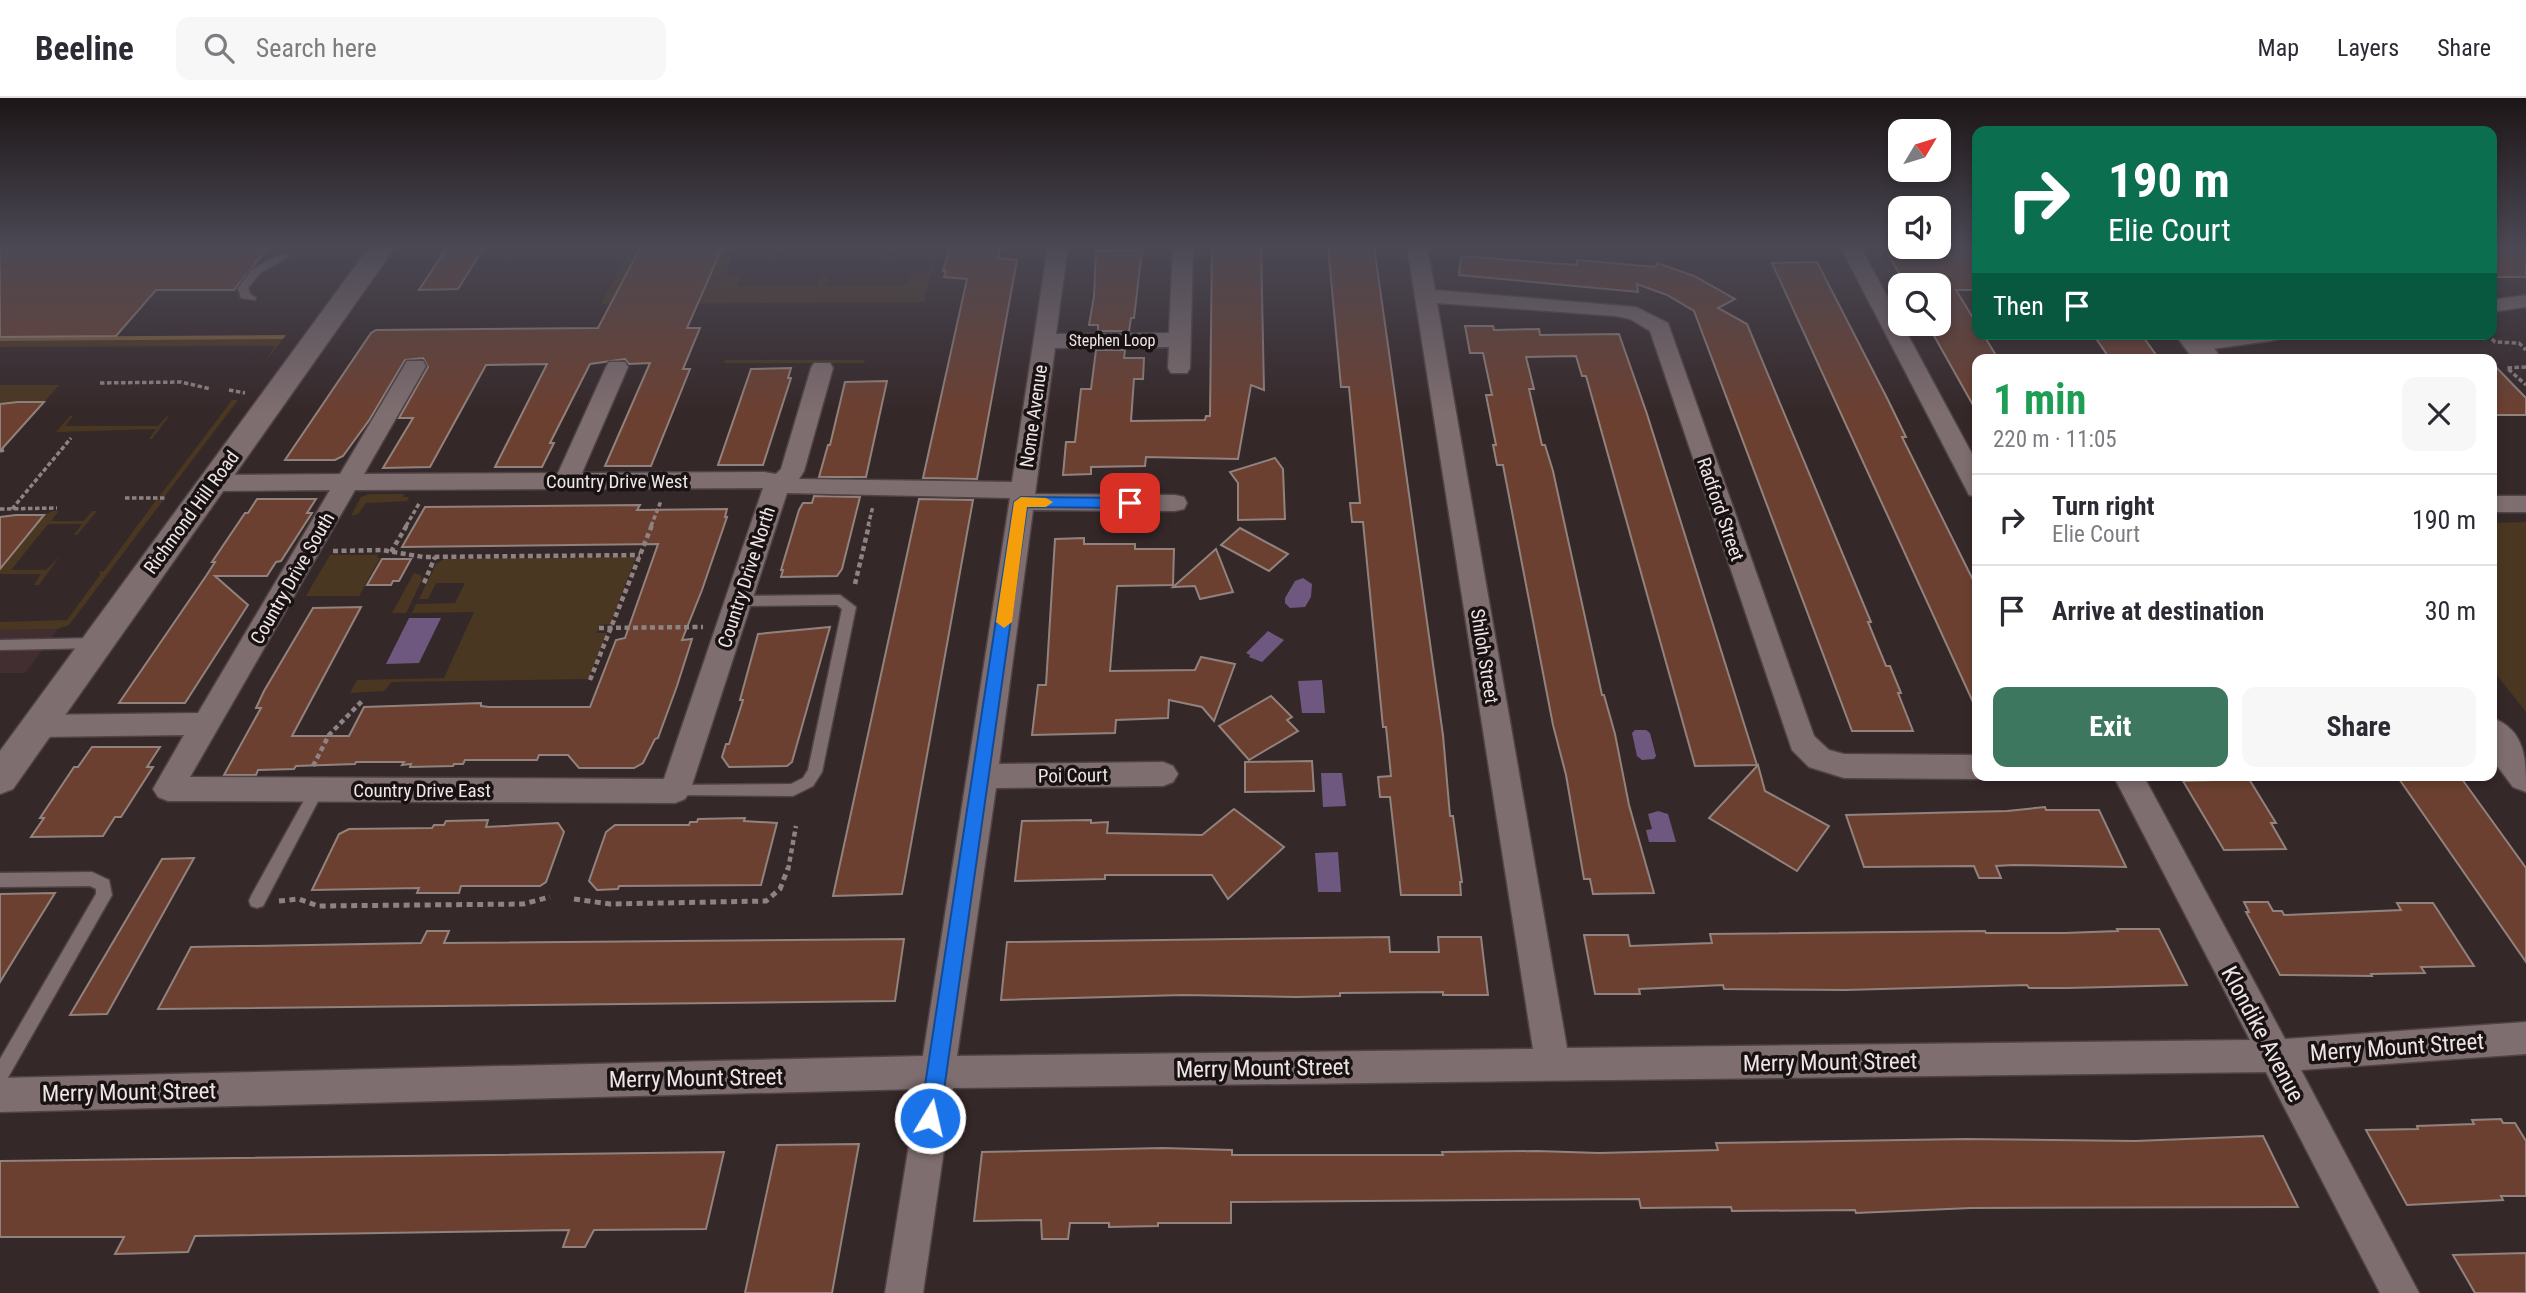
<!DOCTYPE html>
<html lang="en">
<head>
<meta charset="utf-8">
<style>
  :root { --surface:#fff; --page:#f7f7f7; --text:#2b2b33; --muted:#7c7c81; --line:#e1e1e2; --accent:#3d7760 }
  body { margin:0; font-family:"Roboto Condensed",sans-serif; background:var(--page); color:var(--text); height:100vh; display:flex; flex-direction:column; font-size:26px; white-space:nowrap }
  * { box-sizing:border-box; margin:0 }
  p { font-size:23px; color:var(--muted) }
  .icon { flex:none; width:38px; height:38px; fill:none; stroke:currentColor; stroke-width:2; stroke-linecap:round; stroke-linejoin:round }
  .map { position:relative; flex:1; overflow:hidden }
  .panel { position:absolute; left:1972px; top:256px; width:525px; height:427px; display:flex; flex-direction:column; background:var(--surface); border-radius:14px; box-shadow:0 4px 10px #0003 }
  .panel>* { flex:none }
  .top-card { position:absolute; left:1972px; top:28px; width:525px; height:214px; border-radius:14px; box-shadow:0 4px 10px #0003; background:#0b6e4f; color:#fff; overflow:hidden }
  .needle { width:46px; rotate:52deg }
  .controls { position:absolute; left:1888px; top:21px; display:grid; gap:14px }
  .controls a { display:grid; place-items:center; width:63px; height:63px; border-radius:14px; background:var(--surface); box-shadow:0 4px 10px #0003; font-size:35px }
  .pin { position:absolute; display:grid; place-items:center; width:60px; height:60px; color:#fff; margin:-30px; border-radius:14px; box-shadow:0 4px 10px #0006 }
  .me { position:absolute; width:77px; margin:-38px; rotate:9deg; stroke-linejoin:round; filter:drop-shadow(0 0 5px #0008) }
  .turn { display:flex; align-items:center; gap:24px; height:147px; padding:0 21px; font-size:32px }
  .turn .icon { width:91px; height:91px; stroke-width:2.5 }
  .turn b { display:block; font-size:49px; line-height:60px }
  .then { display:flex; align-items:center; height:66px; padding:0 21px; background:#0003; gap:14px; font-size:26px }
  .round { display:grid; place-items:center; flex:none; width:74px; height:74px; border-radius:14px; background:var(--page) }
  .head { display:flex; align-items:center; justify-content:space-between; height:119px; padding:0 21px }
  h1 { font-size:42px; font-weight:700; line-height:52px; color:#1e9e55 }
  .primary-button { display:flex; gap:14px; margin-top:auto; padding:14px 21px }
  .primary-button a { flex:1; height:80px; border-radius:14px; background:var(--accent); color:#fff; font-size:28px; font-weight:700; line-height:80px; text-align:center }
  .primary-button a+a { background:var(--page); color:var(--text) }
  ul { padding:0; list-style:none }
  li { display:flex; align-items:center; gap:21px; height:91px; padding:0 21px; border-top:2px solid var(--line) }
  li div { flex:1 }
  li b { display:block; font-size:26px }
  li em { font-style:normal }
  header { display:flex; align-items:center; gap:42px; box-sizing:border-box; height:98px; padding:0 35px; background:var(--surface); border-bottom:2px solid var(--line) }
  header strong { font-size:33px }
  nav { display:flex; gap:38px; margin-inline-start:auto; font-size:24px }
  .search { width:490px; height:63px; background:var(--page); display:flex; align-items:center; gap:18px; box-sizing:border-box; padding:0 24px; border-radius:14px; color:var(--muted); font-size:26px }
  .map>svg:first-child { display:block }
</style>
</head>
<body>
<header>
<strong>Beeline</strong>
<div class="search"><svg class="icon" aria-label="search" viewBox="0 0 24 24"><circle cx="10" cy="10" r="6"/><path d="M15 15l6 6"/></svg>Search here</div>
<nav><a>Map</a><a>Layers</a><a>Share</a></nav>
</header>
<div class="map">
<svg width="2526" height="1195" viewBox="0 0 2526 1195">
  <rect width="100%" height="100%" fill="#352829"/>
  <polygon fill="#422d30" points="58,531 25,575 0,575 0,532"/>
  <g fill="#4a3721">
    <polygon points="632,148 641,148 612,204 723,148 736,148 725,176 740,178 737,188 817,188 820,180 825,178 828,179 827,188 907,187 912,176 929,175 934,155 936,155 924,204 601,206"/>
    <polygon points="774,148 780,148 780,153 888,152 890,148 897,148 893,162 889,163 887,162 887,155 778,156 775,163 770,165 768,162"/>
    <polygon points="283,241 264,265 275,248 0,249 0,243"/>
    <polygon points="725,262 865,262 864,265 724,265"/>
    <polygon points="0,287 59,287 44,304 0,306"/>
    <polygon points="232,302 238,302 165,398 159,399"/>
    <polygon points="70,318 73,318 65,328 158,328 166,319 169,318 152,341 149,341 156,331 56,334"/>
    <polygon points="369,396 404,396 403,399 409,399 407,403 413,403 366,405 358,416 351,418 361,399"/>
    <polygon points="157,401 164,401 69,527 58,531 0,532 0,524 67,522 100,477 99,474 104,473"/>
    <polygon points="53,413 59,413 51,423 84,423 92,413 97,413 77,437 74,437 82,426 48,426 11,472 46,472 60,458 39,487 34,487 41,476 0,476 0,468 44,417"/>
    <polygon points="2526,424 2526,614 2492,571 2492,425"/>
    <polygon points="330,457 378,457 377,460 380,460 359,498 306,498"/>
    <polygon points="636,459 610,526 600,527 597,535 607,535 588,581 392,584 384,593 350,595 357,582 444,580 474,514 412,515 416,506 455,505 465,485 436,485 428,501 419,501 436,466 444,461"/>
    <polygon points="414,475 421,477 422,482 406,515 392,515"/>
  </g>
  <polygon fill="#7f5f3a" points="286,237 283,241 0,243 0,239"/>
  <g fill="#6e587f">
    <polygon points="1303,480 1312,486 1311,499 1305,509 1290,510 1285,505 1285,500 1295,483"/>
    <polygon points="409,520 441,520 419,565 386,566"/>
    <polygon points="1268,533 1284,542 1262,564 1249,559 1250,557 1246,555"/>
    <polygon points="1322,582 1325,615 1302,615 1298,583"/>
    <polygon points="1635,632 1646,632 1650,635 1656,658 1654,661 1642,662 1637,658 1632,635"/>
    <polygon points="1342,675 1346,708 1323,709 1321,675"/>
    <polygon points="1658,713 1668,716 1676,744 1649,744 1646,732 1652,731 1648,716"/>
    <polygon points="1338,754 1341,794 1318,794 1315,755"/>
  </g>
  <g fill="#6c4031" stroke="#92827d" stroke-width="2">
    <polygon points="0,148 269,148 234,192 156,192 116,238 0,239"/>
    <polygon points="448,148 485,148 458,191 419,192"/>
    <polygon points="641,148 723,148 687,230 700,230 683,271 690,271 651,368 605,368 650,265 629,266 625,261 590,266 550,345 554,345 542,369 495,369 547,266 486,267 430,369 383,370 413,320 399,320 428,269 423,260 405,262 370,321 343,358 335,362 285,362 371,235 376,232 598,230"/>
    <polygon points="950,148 1000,148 998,160 1017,162 977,381 923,380 967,181 944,179 946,173 943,173"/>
    <polygon points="1212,148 1261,148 1264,292 1251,287 1238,361 1146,359 1145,368 1091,369 1091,376 1063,377 1066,344 1075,344 1081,291 1091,291 1096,252 1125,252 1124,260 1144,260 1143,281 1134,281 1131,323 1205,322 1206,318 1210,318"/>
    <polygon points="1328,148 1374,148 1443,637 1450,718 1453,718 1462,784 1460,784 1461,797 1401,797 1390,699 1380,699 1378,679 1391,678 1386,629 1383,629 1363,424 1352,424 1350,405 1360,405 1349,289 1341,289"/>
    <polygon points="1883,148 1978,148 1978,192 1956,192 1978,228 1978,236 1983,236 1997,259 1978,260 1978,316 1928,227 1939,226 1939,187 1906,187"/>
    <rect x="2492" y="149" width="34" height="30"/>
    <polygon points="1142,152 1134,220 1131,220 1129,233 1098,233 1098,227 1089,227 1094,198 1096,153"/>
    <polygon points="1461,158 1577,167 1577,162 1656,169 1657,165 1694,178 1735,201 1718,210 1747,226 1871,524 1868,524 1886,568 1890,568 1901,595 1898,595 1913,633 1852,633 1694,213 1667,197 1637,186 1638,194 1459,177"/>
    <polygon points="1817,164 1888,302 1906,339 1902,339 1978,492 1978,615 1772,165"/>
    <polygon points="1465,228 1493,228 1494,232 1539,231 1540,237 1619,236 1647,316 1757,667 1695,668 1586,278 1582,278 1576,258 1526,259 1534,291 1529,291 1542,347 1545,347 1553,373 1602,597 1604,597 1615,636 1629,707 1654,795 1593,796 1590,781 1584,781 1566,677 1553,627 1503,367 1497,367 1493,347 1496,347 1486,297 1492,297 1483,255 1470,255"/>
    <polygon points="2093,236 2141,236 2159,261 2110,261"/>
    <polygon points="2492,265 2526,300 2526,317 2492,317"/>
    <polygon points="791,270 788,280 791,280 763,367 718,367 751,271"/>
    <polygon points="887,283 866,379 819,379 828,347 830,347 845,284"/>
    <polygon points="18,304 44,304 0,353 0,306"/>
    <polygon points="1275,360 1283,371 1285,421 1238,422 1238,385 1230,374"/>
    <polygon points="814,398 860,399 842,471 837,478 781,479 783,472 781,472 799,412 803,405 812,405"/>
    <polygon points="257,401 316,401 307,415 312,415 281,463 276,464 267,478 215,478 248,507 185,605 119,605 206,478 215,464 212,464 245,415 248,415"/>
    <polygon points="919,401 973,402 902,796 833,798"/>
    <polygon points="640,407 637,412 727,411 725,419 727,419 702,492 682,542 692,541 677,588 658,640 655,641 643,665 634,670 579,670 568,657 539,657 537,662 465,662 463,666 454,666 453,668 410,669 411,666 402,667 404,664 356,664 355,666 296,668 294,671 258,672 256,677 224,677 261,610 256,610 264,593 313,510 361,509 292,638 349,638 364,609 481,605 481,608 489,609 590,609 616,542 625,540 658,446 402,449 425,409"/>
    <polygon points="16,417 44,417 0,471 0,419"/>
    <polygon points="1240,430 1288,456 1269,473 1221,447"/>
    <polygon points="1084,440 1084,446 1135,446 1135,451 1174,451 1173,487 1117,488 1110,573 1195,572 1201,559 1235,566 1214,623 1202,609 1169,602 1168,620 1116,622 1115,635 1032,637 1038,587 1046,587 1055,441"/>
    <polygon points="1216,451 1233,494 1200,501 1195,488 1173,489"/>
    <polygon points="382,461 411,461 399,483 393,483 391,487 367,487"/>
    <polygon points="830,529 792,664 787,668 729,669 722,659 726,646 729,646 743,602 740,602 758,536"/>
    <polygon points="1271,598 1292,619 1287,622 1298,633 1249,662 1219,628"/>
    <polygon points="92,649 160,649 147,669 153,669 121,719 115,719 103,738 31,739 44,720 40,720 74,669 78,669"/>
    <polygon points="1312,663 1314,693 1245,694 1245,664"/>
    <polygon points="1758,667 1765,693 1829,728 1797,773 1709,720"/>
    <polygon points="2459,677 2526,770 2526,864 2397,678"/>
    <polygon points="2249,681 2276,725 2271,725 2286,751 2224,752 2183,683"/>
    <polygon points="2045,709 2046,712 2099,712 2126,769 2013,767 1996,768 2001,780 1979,780 1974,768 1864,769 1846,717 2007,713"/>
    <polygon points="1234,711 1284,749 1228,801 1212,777 1105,777 1105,781 1015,783 1022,723 1091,722 1091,725 1108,724 1107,735 1202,737"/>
    <polygon points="745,720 744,723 777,725 761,787 619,788 618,791 597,792 589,783 606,734 615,727 689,727 690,724 697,724 698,721"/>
    <polygon points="488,722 486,729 558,725 564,734 546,784 540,788 461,788 459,795 417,795 419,790 312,792 339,736 349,731 432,730 434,727 444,727 446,723"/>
    <polygon points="194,760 107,916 70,917 162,761"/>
    <polygon points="55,795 27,840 0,884 0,796"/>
    <polygon points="2244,804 2268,804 2273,813 2282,813 2284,817 2401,812 2397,805 2433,805 2474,868 2421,869 2425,875 2371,876 2372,878 2280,877 2246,814 2249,814"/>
    <polygon points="2117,831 2159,831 2187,887 2068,890 2029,890 2027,887 1845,892 1724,891 1723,887 1639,891 1640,896 1595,896 1584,837 1628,837 1630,848 1712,845 1710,836 1985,833 1986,835 2064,835 2118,833"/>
    <polygon points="427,833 449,833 444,845 904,841 895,903 158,911 191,849 421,845"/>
    <polygon points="1389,839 1390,854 1439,854 1438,839 1481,839 1488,897 1443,897 1443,894 1340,895 1340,898 1296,899 1183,897 1001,902 1007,844"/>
    <polygon points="2501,1021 2503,1025 2515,1025 2526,1043 2526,1098 2501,1098 2503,1102 2407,1107 2366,1032 2418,1031 2417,1028 2474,1026 2472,1022"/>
    <polygon points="2263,1038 2298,1109 1971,1110 1856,1115 1855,1112 1732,1113 1731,1109 1641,1110 1639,1101 1231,1104 1231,1125 1158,1125 1158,1128 1109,1129 1109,1125 1070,1125 1068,1141 1042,1141 1041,1122 974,1123 982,1054 1163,1050 1232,1052 1232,1057 1443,1057 1442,1054 1537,1053 1599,1055 1718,1052 1716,1045 1966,1041 2135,1043"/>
    <polygon points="859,1046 832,1195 745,1195 777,1047"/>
    <polygon points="724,1054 706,1131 594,1132 585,1149 563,1149 569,1132 195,1138 188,1154 115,1156 124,1139 0,1139 0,1063"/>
    <polygon points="2526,1155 2526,1195 2475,1195 2453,1157"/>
  </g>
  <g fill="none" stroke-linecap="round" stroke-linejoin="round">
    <g stroke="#4f4345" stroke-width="3">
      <g id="service">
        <polygon points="283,155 288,158 287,160 260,175 248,190 250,196 256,200 255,202 241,200 238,190 252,171"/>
        <polygon points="840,497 856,509 822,674 813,688 793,698 670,697 668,693 670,689 675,687 791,686 803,680 808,672 842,511 837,507 739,508 732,503 739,498"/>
        <polygon points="97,540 104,545 97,550 0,552 0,542"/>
        <polygon points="317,686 322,688 324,692 263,808 257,810 251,808 249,803 251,798 312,688"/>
        <polygon points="92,774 109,782 112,797 6,983 0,985 0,961 96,796 96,791 90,788 0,789 0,775"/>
      </g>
    </g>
    <g stroke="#4f4345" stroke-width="3">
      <g id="minor">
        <path d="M1048,148H1068L1056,236L1169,235L1173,148H1193L1190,270L1187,275H1171L1168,270L1169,249L1055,250L1035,396L1175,397L1184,399L1187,405L1184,411L1175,413L1033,412L999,666L1163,664L1173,668L1178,676L1173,684L1163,688L996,690L957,958L1533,951L1407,148H1427L1435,192L1636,209L1668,225L1814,638L1829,652L1844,656L1978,657V677H1988L1978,681L1844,680L1809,669L1792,652L1650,233L1630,221L1615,218L1437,205L1567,950L2250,942L2113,677H2143L2285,941L2526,924V956L2301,972L2419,1195H2380L2266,974L953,990L923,1195H885L918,991L0,1014V980L923,958L1010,400L787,395L690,693L685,701L675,705L168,703L158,699L153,691L184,637L39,639L29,636L25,628L29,620L39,617L198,615L330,392L212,393L203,391L200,385L203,379L212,377L340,376L404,268L407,263H423L426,268L364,376L558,375L606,269L609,264H625L628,269L582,375L764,374L776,376L781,371L811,270L814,265H830L833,270L804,373L799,381L1012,384ZM763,390L664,681L190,679L355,392Z"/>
        <polygon points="1840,148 1860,148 1978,367 1978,399 1969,397 1966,391"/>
        <polygon points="2526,197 2526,209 2492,214 2492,202"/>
        <polygon points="2220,236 2281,236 2278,241 2270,243 2197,253 2189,251 2186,246 2189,241"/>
        <rect x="2492" y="398" width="34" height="16"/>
      </g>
    </g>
    <g stroke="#4f4345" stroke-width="3">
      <g id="tertiary">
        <polygon points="370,148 396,148 13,691 0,696 0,653"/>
        <polygon points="2175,236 2203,236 2222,261 2193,261"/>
        <path d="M2492,620C2526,632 2526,662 2526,694L2513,689L2492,661Z"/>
      </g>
    </g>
    <g stroke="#8e8283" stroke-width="3.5" stroke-dasharray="4.5 2.5" stroke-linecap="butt">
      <polyline points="2487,236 2495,244 2519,245 2526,252"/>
      <polyline points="2526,269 2507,270 2526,287"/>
      <polyline points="100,285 181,284 211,291"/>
      <polyline points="229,292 245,295"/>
      <polyline points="0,353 4,352"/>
      <polyline points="125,400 167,400"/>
      <polyline points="0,411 57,410"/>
      <polyline points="12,411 71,340"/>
      <polyline points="406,428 420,404"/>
      <polyline points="651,428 661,403"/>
      <polyline points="868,428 873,408"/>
    </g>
    <g stroke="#8e8283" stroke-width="4.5" stroke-dasharray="5 3.5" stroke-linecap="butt">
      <polyline points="333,453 382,452 423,459 640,457"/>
      <polyline points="391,454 407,427"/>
      <polyline points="424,485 435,459"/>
      <polyline points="855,486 869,427"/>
      <polyline points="599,530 703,529"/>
      <polyline points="590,582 652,427"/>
      <polyline points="313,668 329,637 363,602"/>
      <polyline points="788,772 796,728"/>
    </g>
    <g stroke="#8e8283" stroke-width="5" stroke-dasharray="6 4.5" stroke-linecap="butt">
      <polyline points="574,801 610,806 766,803 780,791 788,770"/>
      <polyline points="279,803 299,801 318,808 523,806 550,799"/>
    </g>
    <use href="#service" fill="#7f6e70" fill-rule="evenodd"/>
    <use href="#minor" fill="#7f6e70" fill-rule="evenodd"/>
    <use href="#tertiary" fill="#7f6e70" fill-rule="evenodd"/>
  </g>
  <linearGradient id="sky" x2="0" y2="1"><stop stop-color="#1d1617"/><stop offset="0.47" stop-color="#4b4854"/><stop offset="1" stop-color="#4b4854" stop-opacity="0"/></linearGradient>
  <rect width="2526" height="315" fill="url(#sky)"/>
  <polygon fill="#1a73e8" stroke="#114b97" stroke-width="2" points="1021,399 1130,400 1137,405 1130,410 1027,409 940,1020 937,1027 930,1030 923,1027 920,1020 1014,404"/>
  <polygon fill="#f59e0b" points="1021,399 1046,400 1053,404 1046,409 1027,409 1012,524 1004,530 996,524 1014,404"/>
  <g text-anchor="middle" stroke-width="7" stroke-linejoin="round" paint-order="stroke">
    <g font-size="16" fill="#efe5e6" stroke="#191213">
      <text x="1112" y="248">Stephen Loop</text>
    </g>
    <g font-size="19" fill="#efe5e6" stroke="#191213">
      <text transform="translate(1033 318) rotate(-82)" y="7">Nome Avenue</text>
      <text x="617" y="390">Country Drive West</text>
      <text transform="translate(1721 411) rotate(71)" y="7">Radford Street</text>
      <text transform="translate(191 414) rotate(-54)" y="7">Richmond Hill Road</text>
      <text transform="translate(746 479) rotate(-72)" y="7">Country Drive North</text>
      <text transform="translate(292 480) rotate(-60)" y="7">Country Drive South</text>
      <text transform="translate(1485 558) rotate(81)" y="7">Shiloh Street</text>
      <text transform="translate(1073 677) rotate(-1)" y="7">Poi Court</text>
      <text x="422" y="699">Country Drive East</text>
    </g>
    <g font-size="23" fill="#efe5e6" stroke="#191213">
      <text transform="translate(2263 936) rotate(62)" y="8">Klondike Avenue</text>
      <text transform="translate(2397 949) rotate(-4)" y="8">Merry Mount Street</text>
      <text transform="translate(1830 964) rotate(-1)" y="8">Merry Mount Street</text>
      <text transform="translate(1263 970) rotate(-1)" y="8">Merry Mount Street</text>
      <text transform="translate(696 980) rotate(-1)" y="8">Merry Mount Street</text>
      <text transform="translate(129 994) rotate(-1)" y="8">Merry Mount Street</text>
    </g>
  </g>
</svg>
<div class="controls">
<a><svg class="needle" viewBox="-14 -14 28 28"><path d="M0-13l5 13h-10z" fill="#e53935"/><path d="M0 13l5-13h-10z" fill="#7c7c81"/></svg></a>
<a><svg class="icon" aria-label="sound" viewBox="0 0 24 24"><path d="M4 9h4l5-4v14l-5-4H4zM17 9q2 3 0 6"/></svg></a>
<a><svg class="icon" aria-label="search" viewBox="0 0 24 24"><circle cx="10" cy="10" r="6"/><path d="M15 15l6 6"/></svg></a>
</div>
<div class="pin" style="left:1130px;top:405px;background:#d93025"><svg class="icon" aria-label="arrive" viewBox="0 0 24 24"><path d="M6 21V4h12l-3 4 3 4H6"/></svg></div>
<svg class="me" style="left:930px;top:1020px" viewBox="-20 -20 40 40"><circle r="17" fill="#1a73e8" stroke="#fff" stroke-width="3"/><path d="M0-11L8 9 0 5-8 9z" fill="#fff"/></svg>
<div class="top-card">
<div class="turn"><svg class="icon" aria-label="right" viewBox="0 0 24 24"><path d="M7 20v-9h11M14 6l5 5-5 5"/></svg><div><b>190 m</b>Elie Court</div></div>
<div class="then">Then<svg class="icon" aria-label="arrive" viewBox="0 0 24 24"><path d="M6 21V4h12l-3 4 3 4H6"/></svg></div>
</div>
<section class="panel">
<div class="head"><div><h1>1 min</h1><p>220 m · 11:05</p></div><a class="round"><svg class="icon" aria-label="close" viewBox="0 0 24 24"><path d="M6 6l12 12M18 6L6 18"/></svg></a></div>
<ul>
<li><svg class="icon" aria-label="right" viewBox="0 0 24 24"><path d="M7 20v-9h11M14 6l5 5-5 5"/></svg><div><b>Turn right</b><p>Elie Court</p></div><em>190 m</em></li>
<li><svg class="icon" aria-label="arrive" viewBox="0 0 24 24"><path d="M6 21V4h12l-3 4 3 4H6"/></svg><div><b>Arrive at destination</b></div><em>30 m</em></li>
</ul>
<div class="primary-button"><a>Exit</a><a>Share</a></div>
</section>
</div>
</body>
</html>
